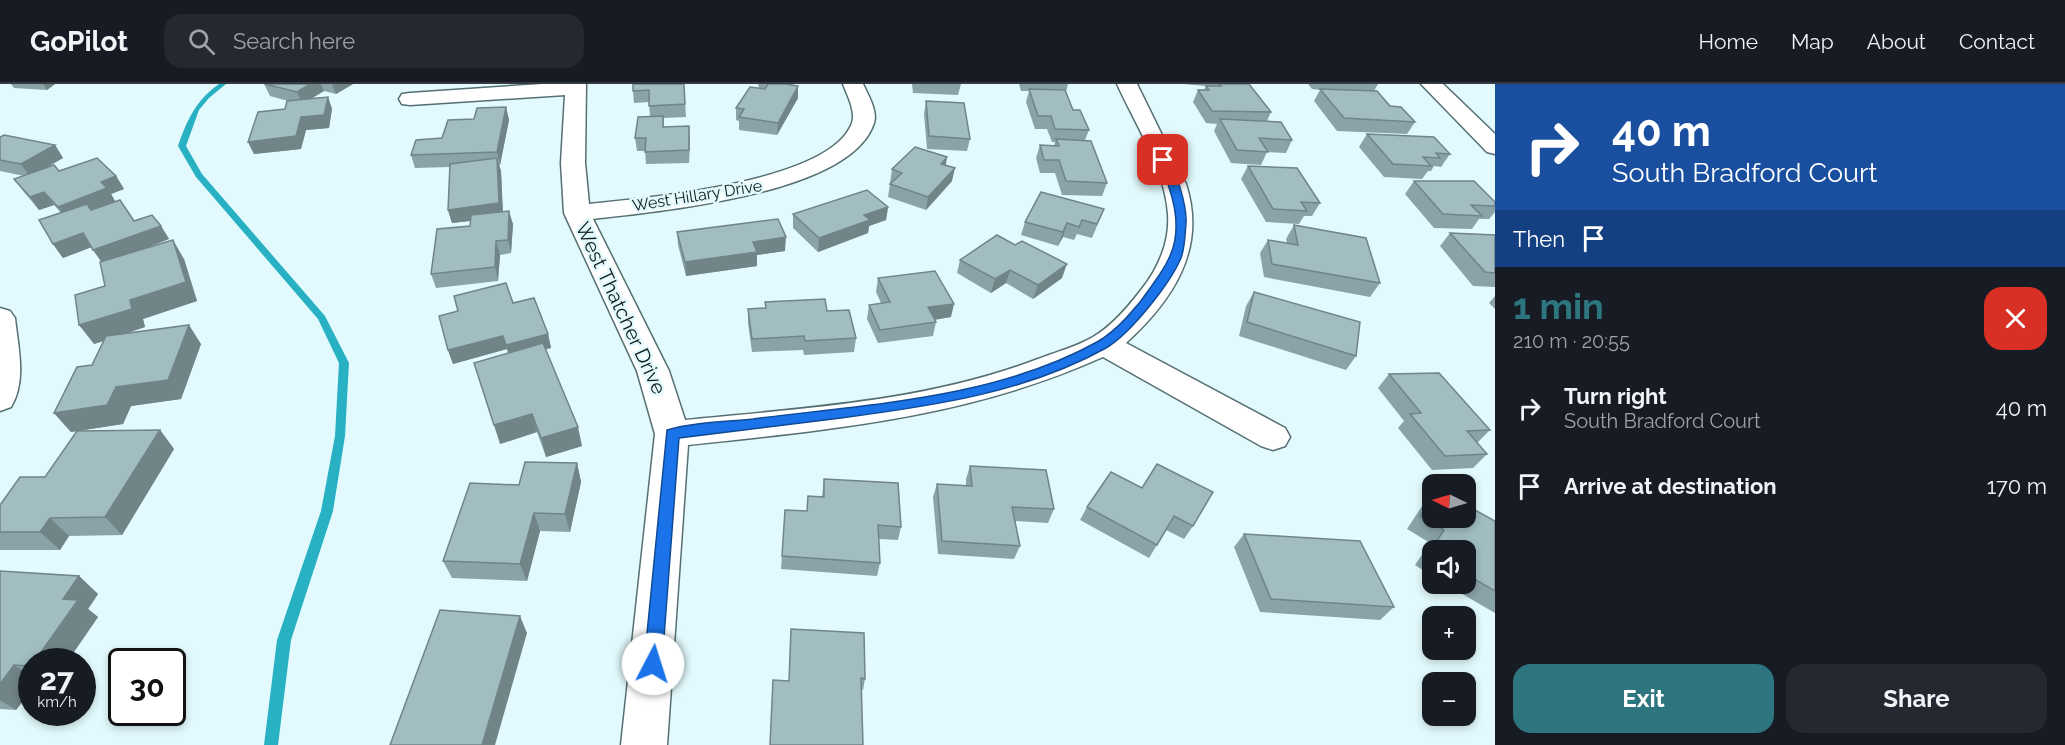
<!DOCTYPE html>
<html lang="en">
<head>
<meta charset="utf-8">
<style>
  :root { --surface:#171b24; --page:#242831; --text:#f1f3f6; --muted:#9ea1a6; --line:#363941; --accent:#2d757f }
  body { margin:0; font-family:Raleway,sans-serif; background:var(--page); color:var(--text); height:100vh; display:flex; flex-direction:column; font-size:22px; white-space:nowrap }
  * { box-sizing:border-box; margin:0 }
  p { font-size:20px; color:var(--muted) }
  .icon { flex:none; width:33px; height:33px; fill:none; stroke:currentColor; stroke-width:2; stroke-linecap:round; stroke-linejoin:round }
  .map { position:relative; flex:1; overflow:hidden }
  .side { display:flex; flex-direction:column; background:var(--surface); width:570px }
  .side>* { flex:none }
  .top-card { background:#1a4fa0; color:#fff; overflow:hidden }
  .needle { width:39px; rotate:275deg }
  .buttons { position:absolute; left:1422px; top:390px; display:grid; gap:12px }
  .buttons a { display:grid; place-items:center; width:54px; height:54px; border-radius:12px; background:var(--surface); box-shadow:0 3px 9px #0003; font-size:30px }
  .speed { position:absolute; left:18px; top:564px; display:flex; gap:12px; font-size:30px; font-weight:700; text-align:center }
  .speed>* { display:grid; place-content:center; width:78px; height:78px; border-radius:50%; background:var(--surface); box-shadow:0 3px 9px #0003; line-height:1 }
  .speed small { font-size:15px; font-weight:400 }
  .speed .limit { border:3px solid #111; border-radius:9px; background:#fff; color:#111 }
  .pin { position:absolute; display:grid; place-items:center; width:51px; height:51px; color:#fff; margin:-26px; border-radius:12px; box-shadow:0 3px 9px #0006 }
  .me { position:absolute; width:66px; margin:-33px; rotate:5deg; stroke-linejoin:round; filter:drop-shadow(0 0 4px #0008) }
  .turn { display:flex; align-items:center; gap:21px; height:126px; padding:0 18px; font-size:27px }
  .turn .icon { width:78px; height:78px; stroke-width:2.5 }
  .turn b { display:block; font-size:42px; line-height:51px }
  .then { display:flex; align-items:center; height:57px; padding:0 18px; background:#0003; gap:12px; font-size:22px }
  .round { display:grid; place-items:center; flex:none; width:63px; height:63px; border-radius:18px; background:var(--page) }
  .summary { display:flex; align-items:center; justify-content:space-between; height:102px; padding:0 18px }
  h1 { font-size:36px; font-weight:700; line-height:45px; color:var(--accent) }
  .primary-button { display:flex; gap:12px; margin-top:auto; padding:12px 18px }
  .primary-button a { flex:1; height:69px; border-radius:18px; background:var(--accent); color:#fff; font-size:24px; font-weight:700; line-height:69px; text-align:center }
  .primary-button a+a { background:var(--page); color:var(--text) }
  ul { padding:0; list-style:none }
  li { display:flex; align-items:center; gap:18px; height:78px; padding:0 18px }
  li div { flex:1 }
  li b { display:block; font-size:22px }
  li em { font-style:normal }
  header { display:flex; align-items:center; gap:36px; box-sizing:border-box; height:84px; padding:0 30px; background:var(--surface); border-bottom:2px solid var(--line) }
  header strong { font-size:28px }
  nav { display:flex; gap:33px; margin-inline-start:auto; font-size:21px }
  .search { width:420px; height:54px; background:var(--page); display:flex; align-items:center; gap:15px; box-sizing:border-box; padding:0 21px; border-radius:18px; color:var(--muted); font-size:22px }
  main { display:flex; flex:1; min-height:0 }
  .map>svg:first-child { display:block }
</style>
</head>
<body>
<header>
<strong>GoPilot</strong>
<div class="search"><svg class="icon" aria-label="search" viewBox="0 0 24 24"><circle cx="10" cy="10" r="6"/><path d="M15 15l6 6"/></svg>Search here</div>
<nav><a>Home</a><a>Map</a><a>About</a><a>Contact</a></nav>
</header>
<main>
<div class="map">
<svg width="1495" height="661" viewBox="0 0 1495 661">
  <rect width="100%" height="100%" fill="#e2fafd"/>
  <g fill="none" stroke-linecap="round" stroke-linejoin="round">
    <path fill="#28b1c2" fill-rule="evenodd" d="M219,0H226L209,14L199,26L186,62L202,90L325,232L349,279L345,352L333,427L291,556L278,661H264L277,556L321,427L335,352L339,279L318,235L196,93L178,62C187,36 196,16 219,0Z"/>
    <g stroke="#556f73" stroke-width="3">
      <g id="minor">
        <path d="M542,0H586L585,79L589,120C645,114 830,99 852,39C856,27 847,11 843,0H863C868,11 878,27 874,39C851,111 658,127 593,135L669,287L685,336C804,324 925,318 1038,275C1056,268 1076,263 1093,253C1112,242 1128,223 1141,206C1158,185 1170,158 1168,130C1165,85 1135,40 1117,0H1137L1186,100C1207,165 1173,216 1126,259L1285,344L1290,353L1285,362L1273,366L1261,362L1103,273C967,334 834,345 688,361L667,661H621L655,350L637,287L564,129L561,79L565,11L410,21L402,20L399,15L402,10L410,9Z"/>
        <polygon points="1421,0 1443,0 1495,50 1495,70 1487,68"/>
        <path d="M0,224L10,227L15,234C18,263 27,297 11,323L0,327Z"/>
      </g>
    </g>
    <use href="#minor" fill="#fff" fill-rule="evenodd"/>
  </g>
  <g fill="#8aa3a7">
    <polygon points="11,0 55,0 47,6 14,4"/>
    <polygon points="264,0 353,0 336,10 324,7 312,14 328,13 332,25 329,44 306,46 301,65 254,70 248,58 285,25 288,17 270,12"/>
    <polygon points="684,0 686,33 664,34 664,43 689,42 689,79 646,80 645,67 637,67 635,54 650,33 649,18 634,19 633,7"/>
    <polygon points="758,0 793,0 793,1 798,2 798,14 777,51 739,46 739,37 736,36 736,24 765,5 766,4 759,4"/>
    <polygon points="912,0 961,0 958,11 913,9"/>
    <polygon points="1019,0 1068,0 1066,8 1073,26 1089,46 1085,56 1107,99 1102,112 1062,111 1055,89 1040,89 1036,74 1040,61 1054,62 1055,58 1052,58 1047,45 1035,45 1026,18 1029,7 1021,7"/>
    <polygon points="1182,0 1249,0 1271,28 1267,37 1292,56 1286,69 1267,68 1261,81 1231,79 1214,47 1217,40 1206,39 1193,18 1198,6 1204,6 1206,2"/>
    <polygon points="1308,0 1378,0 1374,7 1390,22 1415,38 1407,50 1337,47 1314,17 1320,6 1312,5"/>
    <polygon points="926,17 970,55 967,67 927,65 924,30"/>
    <polygon points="506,23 509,36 500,81 499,81 501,87 503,128 513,140 511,169 500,171 498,197 436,204 431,190 470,142 470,137 452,139 448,126 450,83 415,84 411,71 442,54 474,35"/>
    <polygon points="1367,50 1450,70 1441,83 1434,82 1431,87 1428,87 1422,95 1384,93 1359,63"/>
    <polygon points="0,53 55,61 63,74 45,84 59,87 116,92 124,105 111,110 115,117 134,137 161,142 169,155 144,165 184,175 197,217 143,235 145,243 127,249 201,260 181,315 131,322 123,340 71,348 54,329 92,281 104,257 94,260 105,202 101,177 91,163 63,174 53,160 61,129 54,121 39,126 24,108 14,95 24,92 0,87"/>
    <polygon points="947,73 945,82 952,97 926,126 888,113 890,100 891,99 890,99 892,85"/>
    <polygon points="1248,82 1320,119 1312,132 1304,132 1299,140 1266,138 1241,95"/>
    <polygon points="1414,97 1495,118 1495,128 1489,135 1479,135 1472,145 1434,144 1405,110"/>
    <polygon points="888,123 886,136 869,142 868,149 818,168 793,144 793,130"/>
    <polygon points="1104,125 1092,154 1077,150 1074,156 1063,153 1058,162 1021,151 1025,138"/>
    <polygon points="1294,141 1380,199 1370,213 1264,193 1260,169 1268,156 1287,159 1286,155"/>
    <polygon points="677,148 785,167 757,171 757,182 686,192 678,161"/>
    <polygon points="1450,149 1495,151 1495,203 1473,202 1440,162"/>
    <polygon points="1015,161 1062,194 1033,215 1006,199 991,209 957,189 960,176"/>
    <polygon points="878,194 951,233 935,236 936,238 933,252 878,259 867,235 869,221 881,219 876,208"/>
    <polygon points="1254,208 1356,272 1346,286 1239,252 1246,222"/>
    <polygon points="1495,212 1495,225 1489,219"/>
    <polygon points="765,218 827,227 856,254 854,268 804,271 803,266 752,268 748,239 748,225 765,224"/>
    <polygon points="513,219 548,250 551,264 545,265 582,362 546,373 537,348 500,360 508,269 507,265 453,280 448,266"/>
    <polygon points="1389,290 1490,346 1477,359 1487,370 1473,384 1432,386 1398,344 1404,337 1378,304"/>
    <polygon points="160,346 174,365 122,451 69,452 60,466 0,466 0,421"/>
    <polygon points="577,379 581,398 570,448 540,447 527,497 452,494 443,477 519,401"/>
    <polygon points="970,382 1054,425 1048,439 1015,437 1020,462 1014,475 938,470 933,413 937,400 966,402 966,395"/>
    <polygon points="824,395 901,443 898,456 879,455 880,479 877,492 781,485 785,426 807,427 808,412 822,413"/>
    <polygon points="1142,404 1193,442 1184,455 1166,446 1149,474 1080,436 1087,423"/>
    <polygon points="1432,411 1432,434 1495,437 1495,529 1445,500 1466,500 1466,466 1432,466 1432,492 1415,481 1430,459 1407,445 1424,419"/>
    <polygon points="1244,450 1394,523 1380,536 1260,528 1234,463"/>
    <polygon points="0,487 79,492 98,510 88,525 98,533 67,578 32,578 32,605 16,626 0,625"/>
    <polygon points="791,545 865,595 863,606 789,597"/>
  </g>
  <g fill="#718488">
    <polygon points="43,0 55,0 47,6"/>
    <polygon points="310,0 321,0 324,7 302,20 297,8"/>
    <polygon points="332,0 353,0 336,10"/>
    <polygon points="798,2 798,14 777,51 778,39"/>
    <polygon points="328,13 332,25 329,44 306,46 301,65 254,70 248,58"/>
    <polygon points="506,23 509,36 500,81 497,68"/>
    <polygon points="689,42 690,55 689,79"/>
    <polygon points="55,61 63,74 30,93 21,80"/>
    <polygon points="947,73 945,86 941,80"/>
    <polygon points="497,74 501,87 503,133 452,139 448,126"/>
    <polygon points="955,84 952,97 926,126 928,113"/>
    <polygon points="116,92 124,105 111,110 115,117 67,136 58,123 101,98"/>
    <polygon points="44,108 54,121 39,126 30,113"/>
    <polygon points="888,123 886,136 869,142 868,149 818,168 819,154 864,131"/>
    <polygon points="509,127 513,140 511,169 508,156"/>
    <polygon points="1067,139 1063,153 1058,162 1063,148"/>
    <polygon points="161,142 169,155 103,180 93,166"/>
    <polygon points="83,149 92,163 63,174 53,160"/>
    <polygon points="786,153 785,167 757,171 757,182 686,192 685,178 753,158"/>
    <polygon points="173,156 184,175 197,217 143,235 145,243 94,260 79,241 130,216"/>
    <polygon points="496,157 500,171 498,197 495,183"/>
    <polygon points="1067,180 1062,194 1033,215 1038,201"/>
    <polygon points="1010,186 1006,199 991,209 995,195"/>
    <polygon points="954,220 951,233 925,237 928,223"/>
    <polygon points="189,241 201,260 181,315 131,322 123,340 71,348 54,329 116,303"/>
    <polygon points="548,250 551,264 510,275 506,261"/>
    <polygon points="503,252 507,265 453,280 448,266"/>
    <polygon points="532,330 537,348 500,360 494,341"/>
    <polygon points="578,343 582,362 546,373 541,354"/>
    <polygon points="160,346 174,365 122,451 105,433"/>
    <polygon points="577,379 581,398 570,448 565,430"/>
    <polygon points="534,429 540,447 527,497 520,480"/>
    <polygon points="50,434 69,452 60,466 40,448"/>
    <polygon points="79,492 98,510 88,525 98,533 67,578 34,578 63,515"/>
    <polygon points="520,532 527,549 495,661 482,661"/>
    <polygon points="14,581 32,593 32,605 16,626 0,616 0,600"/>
  </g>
  <g fill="#a1bdc2" stroke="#718488" stroke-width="1.5">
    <polygon points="265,0 310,0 297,8"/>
    <polygon points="633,0 684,0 685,20 649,22 649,6 633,7"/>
    <polygon points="768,0 785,0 798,2 778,39 739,33 744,25 736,24 750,3 765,5"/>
    <polygon points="1219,0 1249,0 1271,28 1212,27 1198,6 1209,6 1206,2 1221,2"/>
    <polygon points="1029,5 1065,6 1073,26 1080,26 1089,46 1055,45 1051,32 1038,32"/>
    <polygon points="1320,5 1377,7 1390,22 1401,23 1415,38 1344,34"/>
    <polygon points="328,13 324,31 301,33 296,52 248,58 258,28 285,25 287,17"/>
    <polygon points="926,17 964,19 970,55 929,52"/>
    <polygon points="506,23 497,68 411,71 416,56 442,54 448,36 474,35 477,24"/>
    <polygon points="663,32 663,43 689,42 689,66 645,68 646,54 635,54 638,33"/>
    <polygon points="1220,35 1281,38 1292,56 1259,54 1268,68 1237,66"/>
    <polygon points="1367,50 1434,53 1450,70 1436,69 1440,74 1423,73 1431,82 1393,80"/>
    <polygon points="4,51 55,61 21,80 0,76 0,53"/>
    <polygon points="1056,55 1091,57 1107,99 1066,97 1059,76 1044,76 1040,61 1059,62"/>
    <polygon points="915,63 947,73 941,80 955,84 928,113 890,100 902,89 892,85"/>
    <polygon points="97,74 116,92 101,98 107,104 58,123 44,108 30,113 14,95 54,81 59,87"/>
    <polygon points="497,74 499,119 448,126 450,80"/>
    <polygon points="1248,82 1297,84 1320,119 1301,118 1307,127 1273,125"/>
    <polygon points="1414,97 1474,97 1495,118 1495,122 1471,121 1482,132 1443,130"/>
    <polygon points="867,106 888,123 864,131 870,136 819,154 793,130"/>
    <polygon points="1041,108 1104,125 1097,140 1082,136 1079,143 1067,139 1063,148 1025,138"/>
    <polygon points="120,116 134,137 152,131 161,142 93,166 83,149 53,160 39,136 87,120 91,126"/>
    <polygon points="509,127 508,156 496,157 495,183 431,190 437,145 470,142 471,131"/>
    <polygon points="778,135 786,153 753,158 757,168 685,178 677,148"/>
    <polygon points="1294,141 1366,154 1380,199 1272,180 1268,156 1298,161"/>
    <polygon points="1450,149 1495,151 1495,189 1485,188"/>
    <polygon points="997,151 1015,161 1022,157 1067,180 1038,201 1010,186 995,195 960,176"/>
    <polygon points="173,156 186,198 130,216 132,225 79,241 75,211 105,202 100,178"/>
    <polygon points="935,187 954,220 928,223 936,238 880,246 869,221 890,218 878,194"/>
    <polygon points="506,199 513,219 534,214 548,250 506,261 503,252 448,266 439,232 458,227 454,212"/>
    <polygon points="1254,208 1360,238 1356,272 1247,238"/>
    <polygon points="825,215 827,227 849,226 856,254 805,257 804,252 752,255 748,225 766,224 765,218"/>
    <polygon points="189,241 168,296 116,303 107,321 54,329 77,283 92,281 106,252"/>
    <polygon points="543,259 578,343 541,354 532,330 494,341 474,279"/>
    <polygon points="1439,289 1490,346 1467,347 1487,370 1445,372 1410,330 1421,329 1389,290"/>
    <polygon points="160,346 105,433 50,434 40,448 0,448 0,421 20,393 45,393 77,347"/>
    <polygon points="525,378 577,379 565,430 534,429 520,480 443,477 470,399 519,401"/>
    <polygon points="1157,380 1213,408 1193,442 1174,432 1157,461 1087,423 1111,388 1142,404"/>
    <polygon points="970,382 1046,386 1054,425 1012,423 1020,462 942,457 937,400 972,402"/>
    <polygon points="824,395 898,399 901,443 878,441 880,479 782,472 785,426 807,427 808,412 824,413"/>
    <polygon points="1432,413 1432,434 1466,434 1466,421 1495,437 1495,507 1466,490 1466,466 1432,466 1432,471 1429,469 1444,446 1420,432"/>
    <polygon points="1244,450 1360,457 1394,523 1271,515"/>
    <polygon points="0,487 79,492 63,515 78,516 34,578 32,578 32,580 30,582 14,581 0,600"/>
    <polygon points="440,526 520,532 482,661 390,661"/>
    <polygon points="791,545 864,549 865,595 861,594 863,661 770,661 773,596 789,597"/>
  </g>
  <path fill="#1a73e8" stroke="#114b97" stroke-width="1.5" d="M1163,73C1176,78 1187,125 1186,139C1185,150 1185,163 1181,174C1170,200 1130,250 1106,264C1025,309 932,322 841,334C787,341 733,347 679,354L662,580L659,586L653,588L647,586L644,580L667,346C694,338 725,338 753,335C868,320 994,315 1097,258C1117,247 1139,221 1151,203C1157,194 1164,185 1168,176C1185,144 1172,106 1158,76Z"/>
  <g text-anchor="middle" stroke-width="5" stroke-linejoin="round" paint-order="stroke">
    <g font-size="16" fill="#111b1d" stroke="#e2fafd">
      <text transform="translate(697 111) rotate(-9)" y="6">West Hillary Drive</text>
    </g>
    <g font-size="20" fill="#111b1d" stroke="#e2fafd">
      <text transform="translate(621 224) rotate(65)" y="7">West Thatcher Drive</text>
    </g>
  </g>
</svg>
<div class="buttons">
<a><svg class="needle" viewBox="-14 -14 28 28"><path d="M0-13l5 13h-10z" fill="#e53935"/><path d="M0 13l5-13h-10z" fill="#9ea1a6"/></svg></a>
<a><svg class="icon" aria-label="sound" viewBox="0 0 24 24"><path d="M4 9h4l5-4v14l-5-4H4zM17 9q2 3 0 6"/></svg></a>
<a>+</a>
<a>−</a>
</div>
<div class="speed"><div>27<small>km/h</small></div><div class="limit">30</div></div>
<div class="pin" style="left:1163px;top:76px;background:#d93025"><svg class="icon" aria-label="arrive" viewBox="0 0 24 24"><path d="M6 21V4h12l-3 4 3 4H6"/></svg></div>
<svg class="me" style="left:653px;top:580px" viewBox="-20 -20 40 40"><circle r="19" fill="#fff"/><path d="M0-13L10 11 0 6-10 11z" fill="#1a73e8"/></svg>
</div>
<section class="side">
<div class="top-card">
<div class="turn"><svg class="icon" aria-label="right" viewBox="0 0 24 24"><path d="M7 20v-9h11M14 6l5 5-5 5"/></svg><div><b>40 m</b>South Bradford Court</div></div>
<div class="then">Then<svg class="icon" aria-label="arrive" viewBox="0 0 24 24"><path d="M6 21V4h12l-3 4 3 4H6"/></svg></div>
</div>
<div class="summary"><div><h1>1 min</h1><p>210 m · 20:55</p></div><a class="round" style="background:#d93025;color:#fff"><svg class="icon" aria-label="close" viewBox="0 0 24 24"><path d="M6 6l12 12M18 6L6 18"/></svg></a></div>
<ul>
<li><svg class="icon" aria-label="right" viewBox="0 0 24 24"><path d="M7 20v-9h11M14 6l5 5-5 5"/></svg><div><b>Turn right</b><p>South Bradford Court</p></div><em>40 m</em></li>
<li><svg class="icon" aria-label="arrive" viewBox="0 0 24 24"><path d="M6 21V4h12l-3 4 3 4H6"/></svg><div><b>Arrive at destination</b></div><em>170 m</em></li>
</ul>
<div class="primary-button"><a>Exit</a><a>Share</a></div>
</section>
</main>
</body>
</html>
